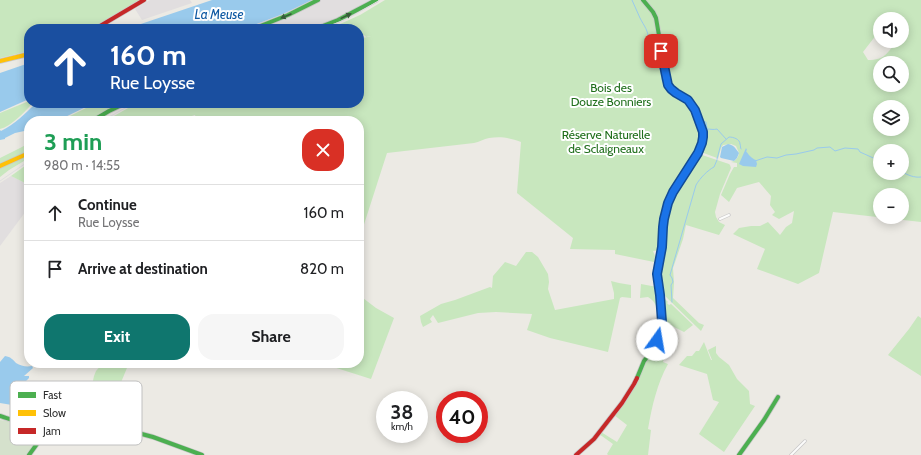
<!DOCTYPE html>
<html lang="en">
<head>
<meta charset="utf-8">
<style>
  :root { --surface:#fff; --page:#f6f6f6; --text:#202124; --muted:#757577; --line:#e0e0e0; --accent:#0f766e }
  body { margin:0; font-family:Cabin,sans-serif; background:var(--page); color:var(--text); height:100vh; display:flex; flex-direction:column; font-size:15px; white-space:nowrap }
  * { box-sizing:border-box; margin:0 }
  p { font-size:13px; color:var(--muted) }
  .icon { flex:none; width:22px; height:22px; fill:none; stroke:currentColor; stroke-width:2; stroke-linecap:round; stroke-linejoin:round }
  .map { position:relative; flex:1; overflow:hidden }
  .sheet { position:absolute; left:24px; top:116px; width:340px; height:252px; display:flex; flex-direction:column; background:var(--surface); border-radius:16px; box-shadow:0 2px 10px #0003 }
  .sheet>* { flex:none }
  .guide { position:absolute; left:24px; top:24px; width:340px; height:84px; border-radius:16px; box-shadow:0 2px 10px #0003; background:#1a4fa0; color:#fff; overflow:hidden }
  .buttons { position:absolute; left:873px; top:12px; display:grid; gap:8px }
  .buttons a { display:grid; place-items:center; width:36px; height:36px; border-radius:50%; background:var(--surface); box-shadow:0 2px 10px #0003; font-size:20px }
  .speed { position:absolute; left:376px; top:391px; display:flex; gap:8px; font-size:20px; font-weight:700; text-align:center }
  .speed>* { display:grid; place-content:center; width:52px; height:52px; border-radius:50%; background:var(--surface); box-shadow:0 2px 10px #0003; line-height:1 }
  .speed small { font-size:10px; font-weight:400 }
  .speed .limit { border:6px solid #d22; background:#fff; color:#111 }
  .pin { position:absolute; display:grid; place-items:center; width:34px; height:34px; color:#fff; margin:-17px; border-radius:8px; box-shadow:0 2px 6px #0006 }
  .me { position:absolute; width:44px; margin:-22px; rotate:13deg; stroke-linejoin:round; filter:drop-shadow(0 0 3px #0008) }
  .turn { display:flex; align-items:center; gap:14px; height:84px; padding:0 20px; font-size:18px }
  .turn .icon { width:52px; height:52px; stroke-width:2.5 }
  .turn b { display:block; font-size:28px; line-height:34px }
  .round { display:grid; place-items:center; flex:none; width:42px; height:42px; border-radius:16px; background:var(--page) }
  .overview { display:flex; align-items:center; justify-content:space-between; height:68px; padding:0 20px }
  h1 { font-size:24px; font-weight:700; line-height:30px; color:#1e9e55 }
  .action { display:flex; gap:8px; margin-top:auto; padding:8px 20px }
  .action a { flex:1; height:46px; border-radius:16px; background:var(--accent); color:#fff; font-size:16px; font-weight:700; line-height:46px; text-align:center }
  .action a+a { background:var(--page); color:var(--text) }
  ul { padding:0; list-style:none }
  li { display:flex; align-items:center; gap:12px; height:56px; padding:0 20px; border-top:1px solid var(--line) }
  li div { flex:1 }
  li b { display:block; font-size:15px }
  li em { font-style:normal }
  .map>svg:first-child { display:block }
</style>
</head>
<body>
<div class="map">
<svg width="921" height="455" viewBox="0 0 921 455">
  <rect width="100%" height="100%" fill="#eceae4"/>
  <g fill="#e1dedf">
    <polygon points="150,0 190,0 192,3 142,20 135,9"/>
    <polygon points="312,0 378,0 349,16 317,29 243,29 283,14"/>
    <polygon points="11,176 29,185 29,207 0,246 0,183"/>
  </g>
  <g fill="#c8e7be" fill-rule="evenodd">
    <polygon points="0,0 139,0 92,29 29,29 29,51 0,58"/>
    <path d="M385,0H921V222L833,212L819,273L798,284L757,269L765,249L733,234L739,228L751,226H760L768,222L780,235L786,227L792,223L794,211L779,219L772,215L775,212L770,205L771,196L759,182L737,188L729,202L721,195L730,174L734,167H737V163L731,162C736,161 738,158 739,153L736,146L731,144L723,145L721,148L718,159V156L717,158L701,152C700,145 705,139 703,130C703,155 682,172 672,193C664,210 662,231 660,250L653,251L655,256L654,262L615,254V250L570,249L573,238L517,193L521,142C510,138 501,136 489,138C484,139 479,142 474,143L387,153L359,240V121H197L195,115L176,121H105L137,103H359V39L371,36L366,37L364,35H359V29H329L360,15ZM880,19H902V41H897C887,53 885,60 868,60L863,52L880,30ZM880,63H902V85H880ZM880,107H902V129H880ZM880,151H902V173H880ZM880,195H902V217H880Z"/>
    <path d="M29,101V103H33C24,112 12,126 0,129V113Z"/>
    <polygon points="96,103 129,103 96,121 65,121 69,119 68,117"/>
    <polygon points="29,143 29,158 9,170 0,177 0,158 22,147"/>
    <polygon points="699,155 702,155 729,164 730,165 731,168 720,194 715,212 716,217 719,222 725,225 719,235 686,225 683,239 673,268 674,283 673,298 699,323 704,325 701,331 662,293 658,277 663,248 665,218 671,199 675,189 697,156"/>
    <polygon points="29,163 29,185 11,176"/>
    <polygon points="526,252 532,252 538,257 548,274 549,282 548,289 555,310 614,299 614,293 611,281 619,283 631,285 631,298 622,297 620,298 608,352 550,338 527,330 531,318 532,314 496,312 478,313 438,323 433,315 430,319 432,322 423,327 421,322 420,316 441,304 455,300 490,287 492,288 493,276 505,262 516,266"/>
    <path d="M641,284L657,287L661,323L657,337L653,347L652,345C657,333 662,316 655,304C654,301 651,299 648,297L640,298Z"/>
    <polygon points="359,295 376,308 394,318 371,379 327,365 327,363 359,363"/>
    <path d="M664,298L668,302L667,303L669,305L671,304L693,325L684,332L670,325L663,362L668,364C657,384 652,406 648,429L651,430L648,455H608L607,454L613,444L599,434L601,432L617,442L627,425L614,415L630,394L638,380L644,361L653,351L658,343L663,323L662,299Z"/>
    <polygon points="918,316 921,318 921,376 888,355 909,329"/>
    <polygon points="704,342 711,360 712,360 708,350 716,346 716,353 719,357 729,365 737,379 749,391 750,404 755,406 724,452 699,434 719,402 713,400 707,374 679,365 687,356 692,356 696,351 699,351"/>
    <polygon points="103,363 129,363 108,414 103,415 101,423 103,428 80,426 82,414 89,399 94,376 96,371"/>
  </g>
  <polygon fill="#d5e1cc" points="0,420 15,422 45,432 28,455 0,455"/>
  <g fill="#99caec">
    <polygon points="212,0 312,0 283,14 243,29 126,29"/>
    <polygon points="29,63 29,99 0,112 0,73"/>
    <path d="M36,103H94L57,121H29V130L15,133L5,138V139L0,140V130L1,131C15,124 25,114 36,103Z"/>
    <path d="M728,144C734,145 735,148 739,153L737,158L734,161L721,158L720,157L722,147Z"/>
    <path d="M746,148L747,150L746,151C748,154 752,159 756,160L757,164L756,167L743,166L739,164Z"/>
    <path d="M5,356C11,357 12,359 16,363C21,366 26,367 32,366L33,368L24,376H29V378L19,388L13,398L12,405L0,403V362Z"/>
  </g>
  <g fill="none" stroke-linecap="round" stroke-linejoin="round">
    <g stroke="#99caec" stroke-width="1">
      <path d="M632,0C635,6 637,12 640,18C644,26 649,31 648,40L656,59L659,62L658,64L660,67L662,80L665,86L669,89L671,93L675,96L685,99"/>
      <path d="M693,105C699,106 699,112 701,117C702,119 704,121 705,122H706L707,129C711,129 713,130 717,129L726,139"/>
      <path d="M717,159L721,144L729,137C733,137 740,139 740,144C741,146 740,148 741,149"/>
      <polyline points="755,161 767,157 777,158 786,155 796,154 814,150 817,148 830,147 835,151 845,148 858,149 860,152 880,161"/>
      <path d="M902,172C908,175 914,178 921,177"/>
      <path d="M672,302L671,285L673,282L672,278L670,275L696,185C700,178 708,170 714,167L717,160"/>
    </g>
    <g stroke="#c9c8c9" stroke-width="3.5">
      <g id="street">
        <polyline points="720,219 729,215"/>
        <polyline points="791,455 805,441"/>
      </g>
    </g>
    <g stroke="#c9c8c9" stroke-width="5.5">
      <g id="fast">
        <polyline points="253,29 288,15 318,0"/>
        <polyline points="315,29 338,20 376,0"/>
        <polyline points="92,121 109,111 126,103"/>
        <polyline points="637,378 644,361 652,351 657,339 662,322 660,295 657,274 662,247 663,227 668,203 673,192 698,153 702,143 703,137 703,132 695,110 688,100 671,89 667,82 656,18 653,12 643,0"/>
        <path d="M0,416C13,420 44,432 56,430C63,429 68,425 75,425L111,428L138,433L153,437L202,455"/>
        <polyline points="29,455 47,430"/>
        <polyline points="739,455 764,420 778,397"/>
      </g>
    </g>
    <g stroke="#c9c8c9" stroke-width="5.5">
      <g id="slow">
        <polyline points="0,61 29,54"/>
        <polyline points="0,166 29,153"/>
      </g>
    </g>
    <g stroke="#c9c8c9" stroke-width="5.5">
      <g id="jam">
        <polyline points="95,29 144,0"/>
        <polyline points="576,455 594,439 622,403 634,384 637,378"/>
      </g>
    </g>
    <use href="#street" stroke="#fcfcfb" stroke-width="2"/>
    <use href="#fast" stroke="#4caf50" stroke-width="4"/>
    <use href="#slow" stroke="#ffc107" stroke-width="4"/>
    <use href="#jam" stroke="#c62828" stroke-width="4"/>
    <g stroke="#dfdfe1" stroke-width="1">
      <polyline points="322,29 349,18 380,0"/>
      <polyline points="102,121 134,103"/>
      <polyline points="0,181 29,161"/>
    </g>
  </g>
  <defs><path id="oneway-solid" d="M-6-.8H1V-3.2L6.5 0L1 3.2V.8H-6Z"/></defs>
  <g fill="#385b3a">
    <use href="#oneway-solid" transform="translate(286 16) rotate(157)"/>
    <use href="#oneway-solid" transform="translate(346 16) rotate(-26)"/>
  </g>
  <g fill="none" stroke-linecap="round" stroke-linejoin="round">
    <g stroke="#114b97" stroke-width="10">
      <polyline id="route" points="657,340 662,322 660,295 657,274 662,247 663,227 664,219 668,203 673,192 698,153 702,143 703,137 703,132 695,110 688,100 676,93 671,89 668,85 661,51"/>
    </g>
    <use href="#route" stroke="#1a73e8" stroke-width="7"/>
  </g>
  <g text-anchor="middle" stroke-width="4" stroke-linejoin="round" paint-order="stroke">
    <g font-size="12" fill="#1f6e1b" stroke="#fff">
      <text x="611" y="92">Bois des<tspan x="611" dy="14">Douze Bonniers</tspan></text>
      <text x="606" y="139">Réserve Naturelle<tspan x="606" dy="14">de Sclaigneaux</tspan></text>
    </g>
    <g font-size="13" font-style="italic" fill="#0d58a2" stroke="#fff">
      <text x="219" y="19">La Meuse</text>
    </g>
  </g>
  <rect x="10" y="381" width="132" height="64" rx="6" fill="#fff" stroke="#c0c0c0" stroke-width="1"/>
  <rect x="18" y="392" width="18" height="6" fill="#4caf50"/>
  <rect x="18" y="410" width="18" height="6" fill="#ffc107"/>
  <rect x="18" y="428" width="18" height="6" fill="#c62828"/>
  <g font-size="11" fill="#2e2e2e">
    <text x="43" y="399">Fast</text>
    <text x="43" y="417">Slow</text>
    <text x="43" y="435">Jam</text>
  </g>
</svg>
<div class="buttons">
<a><svg class="icon" aria-label="sound" viewBox="0 0 24 24"><path d="M4 9h4l5-4v14l-5-4H4zM17 9q2 3 0 6"/></svg></a>
<a><svg class="icon" aria-label="search" viewBox="0 0 24 24"><circle cx="10" cy="10" r="6"/><path d="M15 15l6 6"/></svg></a>
<a><svg class="icon" aria-label="layers" viewBox="0 0 24 24"><path d="M12 4l9 5-9 5-9-5zM3 14l9 5 9-5"/></svg></a>
<a>+</a>
<a>−</a>
</div>
<div class="speed"><div>38<small>km/h</small></div><div class="limit">40</div></div>
<div class="pin" style="left:661px;top:51px;background:#d93025"><svg class="icon" aria-label="arrive" viewBox="0 0 24 24"><path d="M6 21V4h12l-3 4 3 4H6"/></svg></div>
<svg class="me" style="left:657px;top:340px" viewBox="-20 -20 40 40"><circle r="19" fill="#fff"/><path d="M0-13L10 11 0 6-10 11z" fill="#1a73e8"/></svg>
<div class="guide">
<div class="turn"><svg class="icon" aria-label="ahead" viewBox="0 0 24 24"><path d="M12 20V5M6 11l6-6 6 6"/></svg><div><b>160 m</b>Rue Loysse</div></div>
</div>
<section class="sheet">
<div class="overview"><div><h1>3 min</h1><p>980 m · 14:55</p></div><a class="round" style="background:#d93025;color:#fff"><svg class="icon" aria-label="close" viewBox="0 0 24 24"><path d="M6 6l12 12M18 6L6 18"/></svg></a></div>
<ul>
<li><svg class="icon" aria-label="ahead" viewBox="0 0 24 24"><path d="M12 20V5M6 11l6-6 6 6"/></svg><div><b>Continue</b><p>Rue Loysse</p></div><em>160 m</em></li>
<li><svg class="icon" aria-label="arrive" viewBox="0 0 24 24"><path d="M6 21V4h12l-3 4 3 4H6"/></svg><div><b>Arrive at destination</b></div><em>820 m</em></li>
</ul>
<div class="action"><a>Exit</a><a>Share</a></div>
</section>
</div>
</body>
</html>
